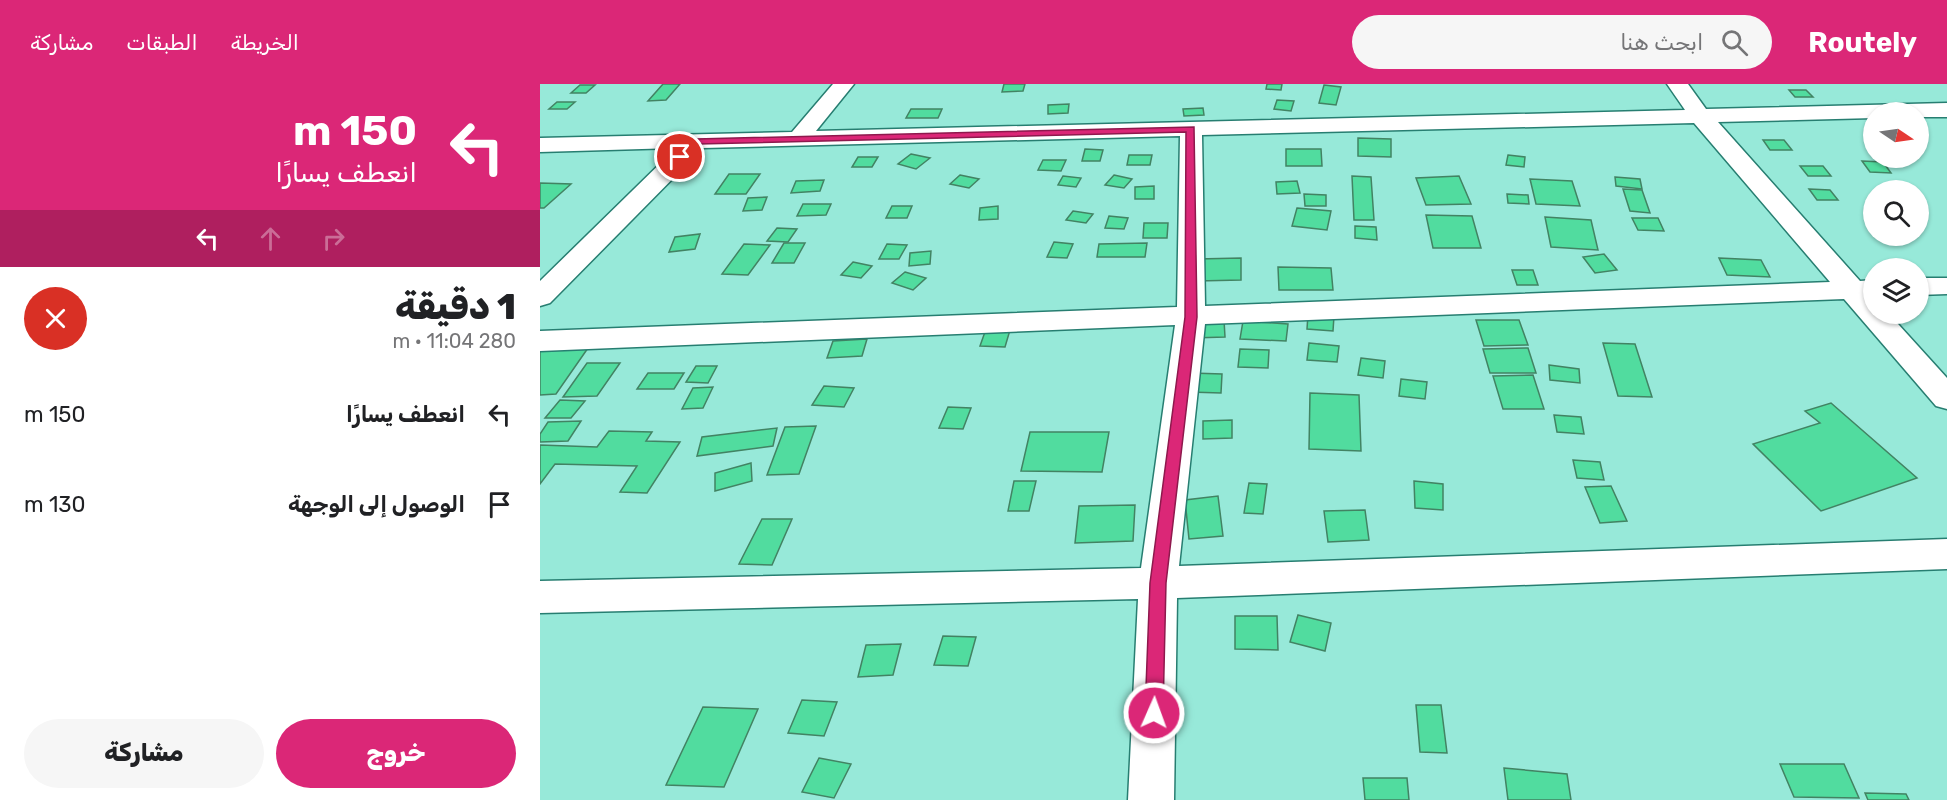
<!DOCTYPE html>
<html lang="ar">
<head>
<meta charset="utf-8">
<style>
  :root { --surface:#fff; --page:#f6f6f6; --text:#202124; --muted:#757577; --accent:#db2777 }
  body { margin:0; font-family:Rubik,Cairo,sans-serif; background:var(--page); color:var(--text); direction:rtl; height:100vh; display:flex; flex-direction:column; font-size:22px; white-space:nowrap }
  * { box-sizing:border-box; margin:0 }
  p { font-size:20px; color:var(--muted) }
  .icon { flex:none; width:33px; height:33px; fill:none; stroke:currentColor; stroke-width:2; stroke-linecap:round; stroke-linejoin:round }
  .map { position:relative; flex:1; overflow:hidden; direction:ltr }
  .details { display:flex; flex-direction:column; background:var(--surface); width:540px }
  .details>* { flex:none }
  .guide { background:#db2777; color:#fff; overflow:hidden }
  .needle { width:39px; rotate:103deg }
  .fabs { position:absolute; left:1323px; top:18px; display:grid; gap:12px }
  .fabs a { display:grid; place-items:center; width:66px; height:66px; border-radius:50%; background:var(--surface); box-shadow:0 2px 4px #0004; font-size:30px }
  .pin { position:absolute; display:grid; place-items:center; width:51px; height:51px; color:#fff; margin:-26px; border:3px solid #fff; border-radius:50%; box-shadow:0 2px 6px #0007 }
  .me { position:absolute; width:66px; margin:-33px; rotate:2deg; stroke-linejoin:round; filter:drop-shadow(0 0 4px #0008) }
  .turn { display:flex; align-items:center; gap:21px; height:126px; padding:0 24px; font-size:27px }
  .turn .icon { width:78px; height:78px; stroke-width:2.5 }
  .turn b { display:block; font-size:42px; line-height:51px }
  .lanes { display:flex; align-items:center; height:57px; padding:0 24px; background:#0003; justify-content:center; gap:30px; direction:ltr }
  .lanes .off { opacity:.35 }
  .round { display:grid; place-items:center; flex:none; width:63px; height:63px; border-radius:32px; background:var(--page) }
  .head { display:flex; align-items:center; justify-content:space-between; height:102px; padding:0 24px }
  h1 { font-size:36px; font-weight:800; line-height:45px }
  .button { display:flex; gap:12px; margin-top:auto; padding:12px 24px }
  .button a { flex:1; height:69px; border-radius:36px; background:var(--accent); color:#fff; font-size:24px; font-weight:800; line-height:69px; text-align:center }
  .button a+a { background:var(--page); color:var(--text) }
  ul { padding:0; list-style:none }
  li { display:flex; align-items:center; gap:18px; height:90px; padding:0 24px }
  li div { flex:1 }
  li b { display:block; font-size:22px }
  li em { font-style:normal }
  header { display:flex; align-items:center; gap:36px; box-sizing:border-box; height:84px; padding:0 30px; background:var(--accent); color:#fff }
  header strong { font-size:28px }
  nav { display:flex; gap:33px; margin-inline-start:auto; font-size:21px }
  .search { width:420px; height:54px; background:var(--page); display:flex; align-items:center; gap:15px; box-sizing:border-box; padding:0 21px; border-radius:33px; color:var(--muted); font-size:22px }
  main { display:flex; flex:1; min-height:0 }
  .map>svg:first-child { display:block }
</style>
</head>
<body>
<header>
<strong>Routely</strong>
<div class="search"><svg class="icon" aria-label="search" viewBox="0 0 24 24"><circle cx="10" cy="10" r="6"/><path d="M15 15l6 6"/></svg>ابحث هنا</div>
<nav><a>الخريطة</a><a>الطبقات</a><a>مشاركة</a></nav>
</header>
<main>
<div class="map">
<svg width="1407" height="716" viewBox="0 0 1407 716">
  <rect width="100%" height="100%" fill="#97e9d9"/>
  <g fill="#51dc9f" stroke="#428363" stroke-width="1.5">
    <polygon points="123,0 140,0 126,16 108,17"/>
    <polygon points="464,0 485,0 483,7 462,8"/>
    <polygon points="727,0 742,0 741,6 726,5"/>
    <polygon points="40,1 55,1 46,9 31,9"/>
    <polygon points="784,1 801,3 796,21 779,19"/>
    <polygon points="1249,6 1266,6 1273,13 1255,13"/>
    <polygon points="737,16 754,17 751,27 734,25"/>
    <polygon points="17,18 35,18 27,25 9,25"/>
    <polygon points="529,20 528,29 508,30 508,21"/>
    <polygon points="663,24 664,31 644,32 643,25"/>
    <polygon points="371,25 402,25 398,34 366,34"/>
    <polygon points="818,54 851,55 851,73 818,72"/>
    <polygon points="1223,56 1244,56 1252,66 1230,66"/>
    <polygon points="545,65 563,66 560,77 542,77"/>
    <polygon points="746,65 781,65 782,82 746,82"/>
    <polygon points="371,70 390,74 376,85 358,80"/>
    <polygon points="589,71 612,71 610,81 587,81"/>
    <polygon points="968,71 985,73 984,83 966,81"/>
    <polygon points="318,73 338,73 332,83 312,83"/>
    <polygon points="503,76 526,76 521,87 498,86"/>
    <polygon points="1322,77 1343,78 1351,89 1330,88"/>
    <polygon points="1260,82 1283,82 1291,92 1268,92"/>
    <polygon points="189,90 220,90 206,110 175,110"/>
    <polygon points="420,91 439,95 429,104 410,100"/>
    <polygon points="574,91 592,95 584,104 565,101"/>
    <polygon points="523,92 541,94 536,103 518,101"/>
    <polygon points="812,92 831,93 834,136 814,136"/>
    <polygon points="919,92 931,120 886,121 876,94"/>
    <polygon points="1075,93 1100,95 1102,105 1076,102"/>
    <polygon points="990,95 1032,97 1040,122 996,120"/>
    <polygon points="284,96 280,107 251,109 256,97"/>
    <polygon points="757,97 760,109 737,110 736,98"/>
    <polygon points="0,99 31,100 4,124 0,124"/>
    <polygon points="614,102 614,115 595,115 595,103"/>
    <polygon points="1083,105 1102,106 1110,129 1090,127"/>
    <polygon points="1269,105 1290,106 1298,116 1277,116"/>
    <polygon points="764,110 786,111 786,122 765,122"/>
    <polygon points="967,110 988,111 989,120 968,119"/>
    <polygon points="227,113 222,126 203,127 208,114"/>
    <polygon points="263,120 291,120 286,131 257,132"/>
    <polygon points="352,122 372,122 367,134 346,134"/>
    <polygon points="458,122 458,135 439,136 440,124"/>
    <polygon points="757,124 791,127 787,146 752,142"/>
    <polygon points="533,127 553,130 546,139 526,136"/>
    <polygon points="886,131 932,132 941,164 893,164"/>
    <polygon points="569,132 588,134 584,145 565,144"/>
    <polygon points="1005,133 1051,136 1058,166 1011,163"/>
    <polygon points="1092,134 1118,134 1124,147 1098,146"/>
    <polygon points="604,139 628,139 627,154 603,154"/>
    <polygon points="815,142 836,143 837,156 815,154"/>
    <polygon points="237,144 257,145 248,158 227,157"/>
    <polygon points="160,150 155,165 129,168 135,153"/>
    <polygon points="514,158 533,160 527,174 507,173"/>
    <polygon points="244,159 265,159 254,179 232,179"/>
    <polygon points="607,159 605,173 557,173 559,160"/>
    <polygon points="204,160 230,161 208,191 182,190"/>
    <polygon points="347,160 367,161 359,175 339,175"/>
    <polygon points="391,167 390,180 369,182 370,169"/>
    <polygon points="1064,170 1077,186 1055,189 1043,173"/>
    <polygon points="701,174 701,196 657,197 657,175"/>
    <polygon points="1179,174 1221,176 1230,193 1187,191"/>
    <polygon points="313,178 332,182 321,194 301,191"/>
    <polygon points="738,183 791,184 793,206 739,206"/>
    <polygon points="972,186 993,186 998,201 977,201"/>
    <polygon points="365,188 386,194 373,206 352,199"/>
    <polygon points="768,230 794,232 793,247 767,245"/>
    <polygon points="684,236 685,253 652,254 652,237"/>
    <polygon points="936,236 979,236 988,261 944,262"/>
    <polygon points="703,237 748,240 746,257 700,255"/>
    <polygon points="446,245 470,246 465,263 440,262"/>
    <polygon points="327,255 322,272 287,274 293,257"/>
    <polygon points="769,259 799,262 797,278 767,276"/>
    <polygon points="1063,259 1095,260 1112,313 1078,312"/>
    <polygon points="48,264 16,310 0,311 0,265"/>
    <polygon points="988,264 996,289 950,289 943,265"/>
    <polygon points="700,265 729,266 728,284 698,283"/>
    <polygon points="821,274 845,277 843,294 818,291"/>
    <polygon points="47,279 80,279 57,312 23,313"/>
    <polygon points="1009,281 1039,285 1040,299 1010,296"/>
    <polygon points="156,282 177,282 168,299 146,298"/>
    <polygon points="108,289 144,289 134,305 97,305"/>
    <polygon points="651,289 682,290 681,309 649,308"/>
    <polygon points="993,291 1004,325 963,325 953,292"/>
    <polygon points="861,295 887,298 885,315 859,312"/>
    <polygon points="284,302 314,304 304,323 272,321"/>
    <polygon points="173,303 163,324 142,325 153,304"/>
    <polygon points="770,309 819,311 821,367 769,365"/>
    <polygon points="20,316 45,317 31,334 5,334"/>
    <polygon points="1291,319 1377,394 1281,427 1213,360 1280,339 1265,327"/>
    <polygon points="408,323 431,324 423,345 399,344"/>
    <polygon points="1014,331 1041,333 1044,350 1017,348"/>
    <polygon points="692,336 692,354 663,355 663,337"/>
    <polygon points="41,337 28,357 0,358 0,350 8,338"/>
    <polygon points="276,342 259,390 227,391 245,343"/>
    <polygon points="237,344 233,362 157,372 162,353"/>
    <polygon points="69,347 112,348 106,357 140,358 107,409 80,408 97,382 15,380 0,400 0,361 57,363"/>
    <polygon points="490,348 569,348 562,388 481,387"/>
    <polygon points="1033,376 1060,378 1064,396 1037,394"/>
    <polygon points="211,379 212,397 175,407 175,389"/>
    <polygon points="474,397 496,397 489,427 468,427"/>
    <polygon points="874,397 903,400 903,426 875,424"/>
    <polygon points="709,399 727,400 723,430 704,429"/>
    <polygon points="1071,402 1087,437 1060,439 1045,403"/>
    <polygon points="678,412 683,452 649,455 645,416"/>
    <polygon points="595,421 593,457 535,459 539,422"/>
    <polygon points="825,426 829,456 788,458 784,427"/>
    <polygon points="222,435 252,435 232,481 199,480"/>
    <polygon points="758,531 791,539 785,567 750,558"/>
    <polygon points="695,532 737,532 738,566 695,565"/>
    <polygon points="403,552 436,553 428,582 394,581"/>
    <polygon points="361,560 353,591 318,593 326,561"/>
    <polygon points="262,616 297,618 284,652 248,649"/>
    <polygon points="876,621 901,621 907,669 880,668"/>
    <polygon points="163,623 218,625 184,703 126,701"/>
    <polygon points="279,674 311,680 294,714 262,708"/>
    <polygon points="1240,680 1304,680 1319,714 1254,713"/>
    <polygon points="964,684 1027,690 1031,716 968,716"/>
    <polygon points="823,694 867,694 869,716 825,716"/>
    <polygon points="1325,709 1366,710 1369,716 1328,716"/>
  </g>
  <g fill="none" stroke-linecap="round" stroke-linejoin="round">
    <g stroke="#277e71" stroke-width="3">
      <g id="minor">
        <path d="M293,0H314L276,47L1145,26L1127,0H1148L1166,25L1407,19V33H1378V28H1334V34L1178,38L1320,197L1334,196V230H1349L1407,294V325L1396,322L1304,215L665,240L639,482L1407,455V485L637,514L634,716H588L598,515L0,529V497L601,484L635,241L0,267V247L637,223L640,52L163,64L10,219L0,222V197L136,64L0,68V54L252,48ZM1154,39L1290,198L665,222L662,51Z"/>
        <polygon points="1378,194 1407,194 1407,210 1378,211"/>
      </g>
    </g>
    <use href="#minor" fill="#fff" fill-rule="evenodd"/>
  </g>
  <polygon fill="#db2777" stroke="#8e194d" stroke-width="1.5" points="654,43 657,233 626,499 623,629 620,635 614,637 608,635 605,629 610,499 645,233 646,48 158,60 144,75 135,73 156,55"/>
</svg>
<div class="fabs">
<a><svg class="needle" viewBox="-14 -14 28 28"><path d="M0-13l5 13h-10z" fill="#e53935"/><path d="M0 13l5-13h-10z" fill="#757577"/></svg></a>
<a><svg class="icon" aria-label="search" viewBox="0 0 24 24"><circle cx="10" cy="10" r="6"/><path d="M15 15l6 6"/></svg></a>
<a><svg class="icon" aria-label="layers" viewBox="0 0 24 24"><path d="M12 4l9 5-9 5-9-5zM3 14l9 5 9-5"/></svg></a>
</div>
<div class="pin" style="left:140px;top:73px;background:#d93025"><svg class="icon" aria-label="arrive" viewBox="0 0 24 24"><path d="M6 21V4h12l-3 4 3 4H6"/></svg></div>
<svg class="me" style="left:614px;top:629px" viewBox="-20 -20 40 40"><circle r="17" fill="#db2777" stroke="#fff" stroke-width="3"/><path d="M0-11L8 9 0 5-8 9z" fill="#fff"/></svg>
</div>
<section class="details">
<div class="guide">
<div class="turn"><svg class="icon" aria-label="left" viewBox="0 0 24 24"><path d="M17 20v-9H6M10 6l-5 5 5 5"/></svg><div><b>150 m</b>انعطف يسارًا</div></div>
<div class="lanes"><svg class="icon" aria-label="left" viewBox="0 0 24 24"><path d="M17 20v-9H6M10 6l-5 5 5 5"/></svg><svg class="icon off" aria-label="ahead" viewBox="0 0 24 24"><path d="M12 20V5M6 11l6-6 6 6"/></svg><svg class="icon off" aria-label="right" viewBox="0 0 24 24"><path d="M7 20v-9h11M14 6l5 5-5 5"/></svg></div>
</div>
<div class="head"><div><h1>1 دقيقة</h1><p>280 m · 11:04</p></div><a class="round" style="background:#d93025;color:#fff"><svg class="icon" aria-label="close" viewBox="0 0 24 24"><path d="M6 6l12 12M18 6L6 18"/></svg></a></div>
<ul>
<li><svg class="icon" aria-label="left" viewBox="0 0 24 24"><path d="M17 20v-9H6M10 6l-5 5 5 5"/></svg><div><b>انعطف يسارًا</b></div><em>150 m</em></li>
<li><svg class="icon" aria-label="arrive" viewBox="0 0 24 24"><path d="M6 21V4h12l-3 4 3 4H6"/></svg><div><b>الوصول إلى الوجهة</b></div><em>130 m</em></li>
</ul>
<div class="button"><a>خروج</a><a>مشاركة</a></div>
</section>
</main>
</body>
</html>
